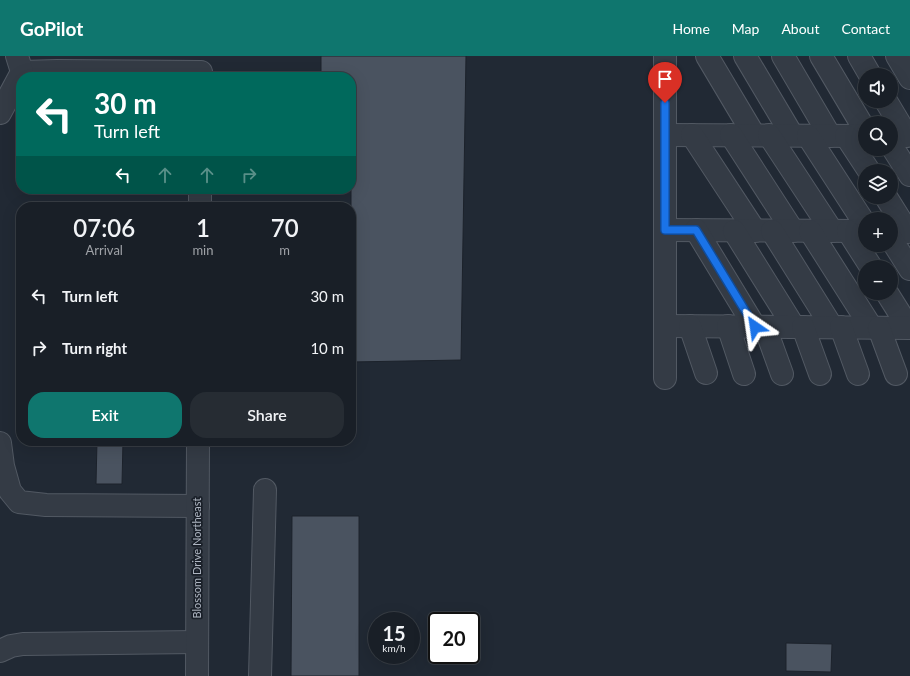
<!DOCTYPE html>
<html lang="en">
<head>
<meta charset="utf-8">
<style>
  :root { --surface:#191f27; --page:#262c33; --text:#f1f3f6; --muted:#9fa2a7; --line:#373d44; --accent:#0f766e }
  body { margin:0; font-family:Lato,sans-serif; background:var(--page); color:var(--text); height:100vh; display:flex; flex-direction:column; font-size:15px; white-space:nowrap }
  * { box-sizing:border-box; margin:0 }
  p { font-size:13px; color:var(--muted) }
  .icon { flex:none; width:22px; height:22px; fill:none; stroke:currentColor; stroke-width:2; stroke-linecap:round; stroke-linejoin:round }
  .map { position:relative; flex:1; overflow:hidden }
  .panel { position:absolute; left:16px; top:146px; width:340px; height:244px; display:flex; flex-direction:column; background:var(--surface); border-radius:16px; box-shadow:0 4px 16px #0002,0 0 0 1px var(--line) }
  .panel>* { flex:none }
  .top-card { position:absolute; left:16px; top:16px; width:340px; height:122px; border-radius:16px; box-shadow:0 4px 16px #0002,0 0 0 1px var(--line); background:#00695c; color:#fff; overflow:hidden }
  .tools { position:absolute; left:858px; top:12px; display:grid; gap:8px }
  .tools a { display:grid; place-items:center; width:40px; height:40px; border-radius:50%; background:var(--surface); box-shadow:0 4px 16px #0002,0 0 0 1px var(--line); font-size:20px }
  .speed { position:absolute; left:368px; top:556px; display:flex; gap:8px; font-size:20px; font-weight:700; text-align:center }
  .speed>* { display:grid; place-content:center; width:52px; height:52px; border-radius:50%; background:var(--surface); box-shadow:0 4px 16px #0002,0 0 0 1px var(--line); line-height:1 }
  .speed small { font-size:10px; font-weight:400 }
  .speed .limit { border:2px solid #111; border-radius:6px; background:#fff; color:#111 }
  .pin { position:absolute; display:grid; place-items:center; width:34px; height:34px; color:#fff; margin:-41px -17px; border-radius:50% 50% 50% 0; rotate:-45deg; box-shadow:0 0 4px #0007 }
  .pin .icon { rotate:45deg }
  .me { position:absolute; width:44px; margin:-22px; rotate:328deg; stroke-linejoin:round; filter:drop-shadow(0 0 3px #0008) }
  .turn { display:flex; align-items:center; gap:14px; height:84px; padding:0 12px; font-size:18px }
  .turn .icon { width:52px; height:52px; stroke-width:2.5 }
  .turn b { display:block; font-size:28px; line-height:34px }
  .lanes { display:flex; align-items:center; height:38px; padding:0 12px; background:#0003; justify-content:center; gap:20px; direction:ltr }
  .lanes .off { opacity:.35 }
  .eta { display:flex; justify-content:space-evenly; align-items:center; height:68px; text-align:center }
  .eta b { font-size:24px; font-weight:600; line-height:28px }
  .action { display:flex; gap:8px; margin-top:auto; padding:8px 12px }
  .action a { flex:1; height:46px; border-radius:16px; background:var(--accent); color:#fff; font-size:16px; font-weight:600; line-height:46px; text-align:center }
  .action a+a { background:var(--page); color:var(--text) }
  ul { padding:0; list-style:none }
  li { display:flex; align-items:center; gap:12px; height:52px; padding:0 12px }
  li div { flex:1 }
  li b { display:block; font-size:15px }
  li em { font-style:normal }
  header { display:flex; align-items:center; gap:24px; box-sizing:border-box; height:56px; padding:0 20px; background:var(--accent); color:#fff }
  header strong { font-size:19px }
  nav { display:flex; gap:22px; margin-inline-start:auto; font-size:14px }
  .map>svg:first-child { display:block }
</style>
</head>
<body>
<header>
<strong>GoPilot</strong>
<nav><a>Home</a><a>Map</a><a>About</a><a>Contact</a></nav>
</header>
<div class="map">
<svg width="910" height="620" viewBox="0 0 910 620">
  <rect width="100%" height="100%" fill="#212934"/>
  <g fill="#4a5360" stroke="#1c222b">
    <polygon points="321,0 466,0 461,304 351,306 351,21 321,21"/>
    <polygon points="97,385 123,385 122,428 96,428"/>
    <polygon points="292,460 359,460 359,620 291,620"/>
    <polygon points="786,587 832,588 831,616 786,615"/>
  </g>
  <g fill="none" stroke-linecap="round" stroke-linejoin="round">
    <g stroke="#525963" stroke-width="24">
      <g id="minor">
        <polyline points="707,0 754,79"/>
        <polyline points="745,0 792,79"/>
        <polyline points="783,0 830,80"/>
        <polyline points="821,0 865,74"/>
        <polyline points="859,0 870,19"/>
        <polyline points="897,0 910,22"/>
        <polyline points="22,16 57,15 201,16"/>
        <polyline points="886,45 907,80"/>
        <polyline points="0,57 22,16 17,0"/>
        <polyline points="665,79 865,80"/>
        <polyline points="692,79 755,175"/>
        <polyline points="731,79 793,175"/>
        <polyline points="769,79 832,175"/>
        <polyline points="808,80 865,168"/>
        <polyline points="846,80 869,115"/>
        <polyline points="891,89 910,119"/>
        <polyline points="886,141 908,176"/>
        <polyline points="200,151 200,133"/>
        <polyline points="665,174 865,175"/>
        <polyline points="696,174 755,271"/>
        <polyline points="734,175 794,271"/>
        <polyline points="772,175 832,271"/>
        <polyline points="810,175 871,271"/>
        <polyline points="848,175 871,211"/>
        <polyline points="891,183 910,213"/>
        <polyline points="887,237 909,272"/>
        <polyline points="665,270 910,272"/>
        <polyline points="690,270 706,317"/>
        <polyline points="728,270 744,318"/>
        <polyline points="765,271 782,318"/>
        <polyline points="803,271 820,318"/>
        <polyline points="841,271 858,318"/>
        <polyline points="879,272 896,318"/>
        <polyline points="665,322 665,0"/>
        <polyline points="0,387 3,410 10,435 19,446 46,449 198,450"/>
        <polyline points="0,595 11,590 23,588 197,586"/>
        <polyline points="197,620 198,385"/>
        <polyline points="260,620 265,434"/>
      </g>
    </g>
    <use href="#minor" stroke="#343b45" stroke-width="22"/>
  </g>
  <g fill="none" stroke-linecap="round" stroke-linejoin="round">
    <g stroke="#114b97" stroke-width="10">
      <polyline id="route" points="665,47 665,174 696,174 755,271"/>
    </g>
    <use href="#route" stroke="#1a73e8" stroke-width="7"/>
  </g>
  <g text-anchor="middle" stroke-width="3.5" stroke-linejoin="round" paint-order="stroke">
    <g font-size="11" fill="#afb6c2" stroke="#1a2029">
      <text transform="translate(197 502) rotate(-90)" y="4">Blossom Drive Northeast</text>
    </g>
  </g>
</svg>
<div class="tools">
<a><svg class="icon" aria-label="sound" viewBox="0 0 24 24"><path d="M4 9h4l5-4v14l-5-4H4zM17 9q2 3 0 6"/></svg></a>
<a><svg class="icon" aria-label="search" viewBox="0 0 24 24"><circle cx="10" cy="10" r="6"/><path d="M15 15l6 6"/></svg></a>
<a><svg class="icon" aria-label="layers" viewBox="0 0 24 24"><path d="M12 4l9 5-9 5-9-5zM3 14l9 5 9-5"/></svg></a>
<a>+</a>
<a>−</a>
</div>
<div class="speed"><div>15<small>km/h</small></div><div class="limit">20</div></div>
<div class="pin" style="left:665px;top:47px;background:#d93025"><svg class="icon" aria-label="arrive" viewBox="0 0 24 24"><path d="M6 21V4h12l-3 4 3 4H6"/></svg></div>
<svg class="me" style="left:755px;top:271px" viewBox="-20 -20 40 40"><path d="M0-17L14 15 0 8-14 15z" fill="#1a73e8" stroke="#fff" stroke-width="4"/></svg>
<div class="top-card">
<div class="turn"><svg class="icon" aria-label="left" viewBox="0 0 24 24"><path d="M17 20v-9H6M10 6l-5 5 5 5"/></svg><div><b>30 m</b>Turn left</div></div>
<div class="lanes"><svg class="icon" aria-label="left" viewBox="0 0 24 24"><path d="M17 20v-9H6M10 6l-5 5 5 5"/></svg><svg class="icon off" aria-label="ahead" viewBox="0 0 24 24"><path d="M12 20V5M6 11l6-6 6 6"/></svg><svg class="icon off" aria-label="ahead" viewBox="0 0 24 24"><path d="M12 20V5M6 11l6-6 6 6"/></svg><svg class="icon off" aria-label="right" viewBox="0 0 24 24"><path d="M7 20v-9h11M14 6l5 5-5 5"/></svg></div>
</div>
<section class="panel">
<div class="eta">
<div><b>07:06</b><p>Arrival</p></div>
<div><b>1</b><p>min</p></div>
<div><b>70</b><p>m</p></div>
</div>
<ul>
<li><svg class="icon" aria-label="left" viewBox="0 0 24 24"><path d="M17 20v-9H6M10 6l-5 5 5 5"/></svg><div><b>Turn left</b></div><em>30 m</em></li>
<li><svg class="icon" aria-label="right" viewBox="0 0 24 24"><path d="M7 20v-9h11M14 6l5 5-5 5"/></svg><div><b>Turn right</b></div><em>10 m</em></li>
</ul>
<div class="action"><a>Exit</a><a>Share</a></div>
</section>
</div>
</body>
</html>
